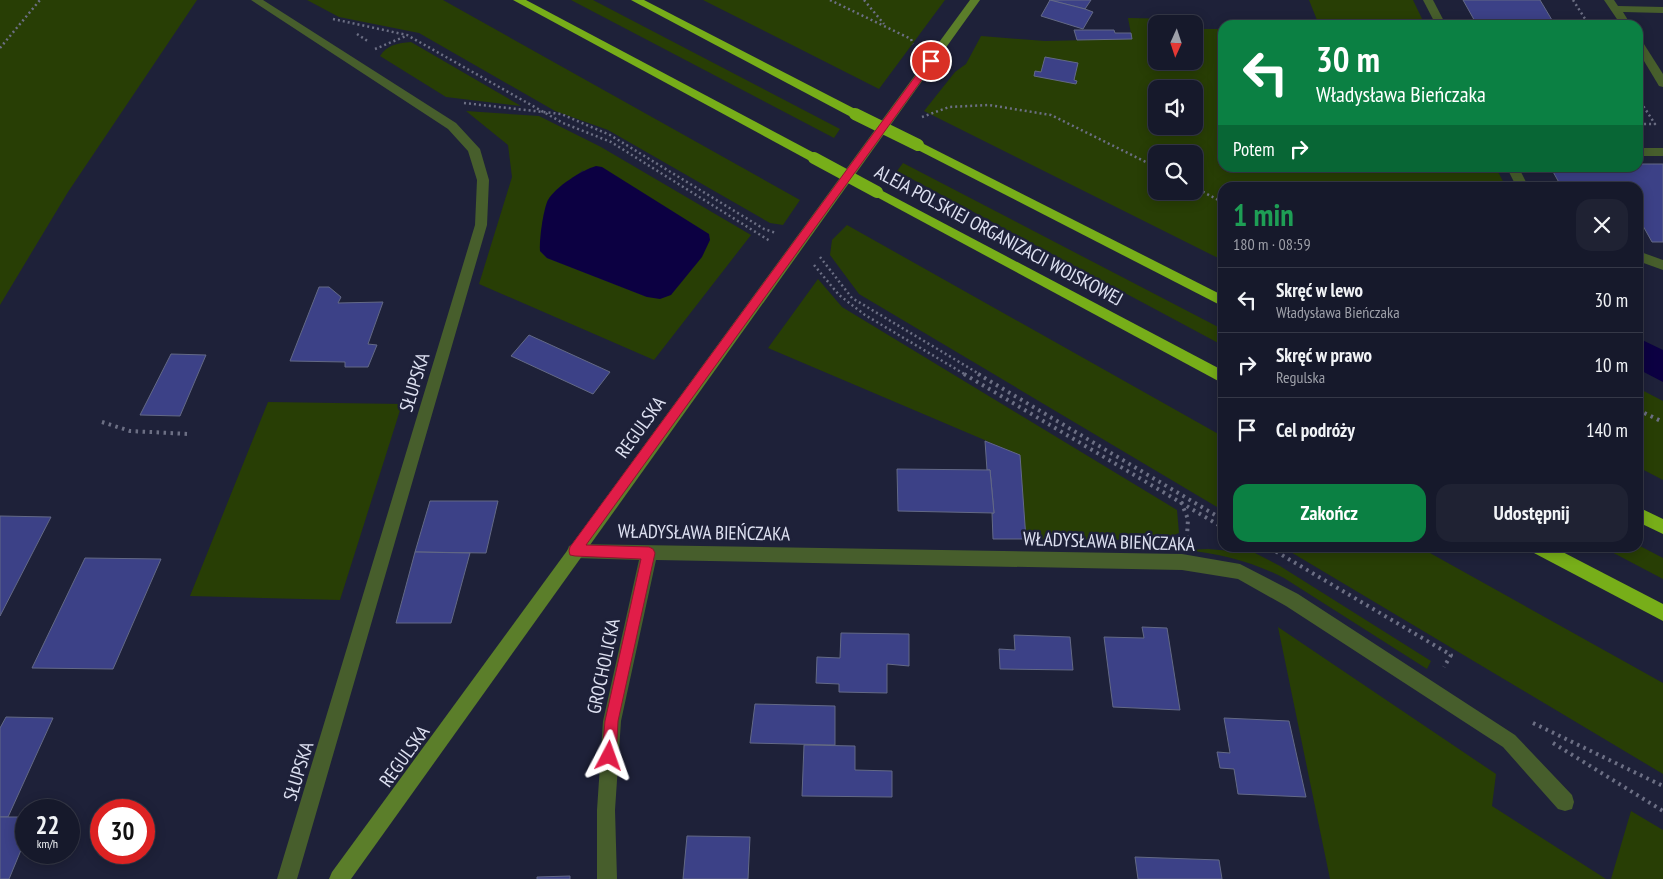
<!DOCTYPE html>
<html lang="pl">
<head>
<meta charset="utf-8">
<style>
  :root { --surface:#16192b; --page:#1f2233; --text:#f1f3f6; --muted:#9ea0a9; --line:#353847; --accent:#0b8043 }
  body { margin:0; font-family:"PT Sans Narrow",sans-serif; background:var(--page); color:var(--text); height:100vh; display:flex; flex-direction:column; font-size:19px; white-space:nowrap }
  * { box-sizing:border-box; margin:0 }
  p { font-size:16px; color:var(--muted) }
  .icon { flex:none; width:28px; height:28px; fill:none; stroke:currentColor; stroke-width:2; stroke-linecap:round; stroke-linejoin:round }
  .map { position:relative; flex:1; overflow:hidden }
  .details { position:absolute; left:1218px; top:182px; width:425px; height:370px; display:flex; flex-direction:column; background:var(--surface); border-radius:15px; box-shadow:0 2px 12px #0003,0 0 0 1px var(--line) }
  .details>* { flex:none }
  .banner { position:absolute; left:1218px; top:20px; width:425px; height:152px; border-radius:15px; box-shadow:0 2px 12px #0003,0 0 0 1px var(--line); background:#0b8043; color:#fff; overflow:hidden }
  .needle { width:32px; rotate:183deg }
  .tools { position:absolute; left:1148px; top:15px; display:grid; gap:10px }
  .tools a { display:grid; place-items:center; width:55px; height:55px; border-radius:10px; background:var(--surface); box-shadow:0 2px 12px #0003,0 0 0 1px var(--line); font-size:25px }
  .speed { position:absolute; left:15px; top:799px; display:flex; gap:10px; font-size:25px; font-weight:700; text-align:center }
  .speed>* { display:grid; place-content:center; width:65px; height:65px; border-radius:50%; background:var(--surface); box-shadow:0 2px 12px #0003,0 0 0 1px var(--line); line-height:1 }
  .speed small { font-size:12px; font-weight:400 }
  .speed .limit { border:8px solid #d22; background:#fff; color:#111 }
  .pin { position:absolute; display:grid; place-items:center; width:42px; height:42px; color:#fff; margin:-21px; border:2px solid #fff; border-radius:50%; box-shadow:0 1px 5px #0007 }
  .me { position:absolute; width:55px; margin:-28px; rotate:4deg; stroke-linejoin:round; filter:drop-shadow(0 0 4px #0008) }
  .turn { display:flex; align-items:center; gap:18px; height:105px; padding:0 15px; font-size:22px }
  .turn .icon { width:65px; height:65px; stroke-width:2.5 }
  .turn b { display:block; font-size:35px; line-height:42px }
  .then { display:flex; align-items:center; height:48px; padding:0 15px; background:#0003; gap:10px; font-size:19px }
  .round { display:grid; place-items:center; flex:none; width:52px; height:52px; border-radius:15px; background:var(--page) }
  .headline { display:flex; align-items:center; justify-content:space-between; height:85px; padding:0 15px }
  h1 { font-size:30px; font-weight:700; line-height:38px; color:#1e9e55 }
  .button { display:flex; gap:10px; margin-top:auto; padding:10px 15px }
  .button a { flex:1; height:58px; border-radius:15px; background:var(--accent); color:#fff; font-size:20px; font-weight:700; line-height:58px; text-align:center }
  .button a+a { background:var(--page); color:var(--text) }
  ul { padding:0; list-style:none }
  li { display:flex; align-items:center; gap:15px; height:65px; padding:0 15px; border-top:1px solid var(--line) }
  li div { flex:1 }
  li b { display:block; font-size:19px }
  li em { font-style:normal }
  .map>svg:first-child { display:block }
</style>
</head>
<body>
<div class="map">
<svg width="1663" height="879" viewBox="0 0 1663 879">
  <rect width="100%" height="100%" fill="#1e2139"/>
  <g fill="#283e05" fill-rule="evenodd">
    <polygon points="0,0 197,0 68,192 0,305"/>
    <polygon points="307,0 443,0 800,200 783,225 770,223 608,130 555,111 419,33 339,17"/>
    <polygon points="571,0 593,0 840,129 834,138"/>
    <polygon points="703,0 945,0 879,89"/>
    <polygon points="1309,0 1413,0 1425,25 1319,25"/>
    <path d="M1128,18L1178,19L1179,24H1156V61H1194V29H1222V168H1496L1506,187L1222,188V260L924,111L955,72L966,64L981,36L1045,41L1132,39ZM1156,89H1194V126H1156ZM1156,154H1194V191H1156Z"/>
    <path d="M411,42L521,106L446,97L380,56C387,45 398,43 411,42Z"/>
    <path d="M466,111L539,116L601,147L751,235L654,360L479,284L512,177L508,145ZM583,170L647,297L547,258L540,251L548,200Z"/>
    <polygon points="903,163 1222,329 1222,345 897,171"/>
    <polygon points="847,225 1222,436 1222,510 859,294 830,255 832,240"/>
    <polygon points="818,279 842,307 1177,510 1179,533 1162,540 1026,539 1020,455 768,348"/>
    <polygon points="1638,388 1663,401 1663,480 1638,467"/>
    <polygon points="268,402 402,404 340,600 190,596"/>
    <polygon points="1638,545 1663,558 1663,579 1604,548 1638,548"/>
    <polygon points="1284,548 1421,548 1663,683 1663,774"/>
    <path d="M1208,549L1255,553L1280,566L1431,661L1427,669L1284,578C1253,562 1221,554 1186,550Z"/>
    <polygon points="1278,627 1496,774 1492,806 1606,879 1330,879"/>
    <polygon points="1631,811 1663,830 1663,879 1611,879"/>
  </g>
  <g fill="#0c0042">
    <path d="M596,166L602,167L709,234L710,240L702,257L671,295L660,299L647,297L547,258L540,251C539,241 543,210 548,200C555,187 582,170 596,166Z"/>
    <polygon points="1638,338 1663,350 1663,382 1638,369"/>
  </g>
  <g fill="#3c4187" stroke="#636986">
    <polygon points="1049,0 1091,0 1085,9"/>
    <polygon points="1050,0 1085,9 1093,12 1083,29 1041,16"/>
    <polygon points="1463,0 1540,0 1555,25 1477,25"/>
    <polygon points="1074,30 1114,30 1115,33 1131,33 1132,39 1077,40"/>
    <polygon points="1045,57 1078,63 1074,80 1077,81 1076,84 1034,76 1035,71 1041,72"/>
    <polygon points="1638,164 1663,164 1663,242 1652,242 1638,217 1638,188 1562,188 1551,168 1638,168"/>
    <polygon points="319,287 329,287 341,297 338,303 383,302 368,344 377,345 368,367 345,367 345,362 290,361"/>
    <polygon points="529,335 610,372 593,394 511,356"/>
    <polygon points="171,354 206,355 180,416 140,415"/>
    <polygon points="985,441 1020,455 1026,539 993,539 992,513 994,513 990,470 987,470"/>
    <polygon points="897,469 990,470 994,513 898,511"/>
    <polygon points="430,501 498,501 486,553 415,552"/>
    <polygon points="0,516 51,517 0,616"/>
    <polygon points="415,552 470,553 451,623 396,623"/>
    <polygon points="85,558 161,559 113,669 32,668"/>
    <polygon points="1142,627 1167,628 1180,710 1113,707 1104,637 1144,638"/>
    <polygon points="841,633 909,634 909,666 887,664 887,693 839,692 839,684 816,683 817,657 840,658"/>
    <polygon points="1014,635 1070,637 1073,670 1000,669 999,649 1015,650"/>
    <polygon points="755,704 835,706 835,745 750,743"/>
    <polygon points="6,717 53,718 8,817 0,817 0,728"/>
    <polygon points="1224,718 1289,721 1306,797 1238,794 1234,769 1220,768 1217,752 1230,753"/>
    <polygon points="804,745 855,746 855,770 892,771 892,797 802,796"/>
    <polygon points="0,817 26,817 26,838 9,879 0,879"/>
    <polygon points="687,836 750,837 748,879 683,879"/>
    <polygon points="1135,857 1219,860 1222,879 1138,879"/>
    <polygon points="570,876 570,879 537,879 537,877"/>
  </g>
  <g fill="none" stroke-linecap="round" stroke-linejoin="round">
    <g stroke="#6c6f84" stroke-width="2.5" stroke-dasharray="2 3" stroke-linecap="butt">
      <polyline points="830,0 911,39 913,44"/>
      <polyline points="864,0 884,24"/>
      <polyline points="1573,0 1589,25"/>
      <polyline points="333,19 407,35 563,123 611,142 770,241"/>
      <polyline points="357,34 369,42"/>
      <polyline points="0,48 40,0"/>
      <polyline points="375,49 406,36"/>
      <polyline points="1638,98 1655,124 1638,124"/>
      <polyline points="464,103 561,114 610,135 764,229 776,233"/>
      <polyline points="922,117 949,107 989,105 1051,115 1156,167"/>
      <polyline points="1194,187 1222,202"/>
      <polyline points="820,257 852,298 981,375"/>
      <polyline points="814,265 839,295 865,315 966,375"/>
    </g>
    <g stroke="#6c6f84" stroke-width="4" stroke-dasharray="2.5 4.5" stroke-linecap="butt">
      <polyline points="964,374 1222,527"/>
      <polyline points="978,374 1222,519"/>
      <polyline points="1638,410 1663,422"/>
      <polyline points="102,422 130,431 189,434"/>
      <polyline points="1181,502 1188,519 1187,536"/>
      <polyline points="1270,548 1451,655 1444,667"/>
      <polyline points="1533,723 1663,786"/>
      <polyline points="1553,743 1663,811"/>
    </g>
    <g fill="#475e2c" fill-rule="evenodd">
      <polygon points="251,0 263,0 456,123 480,149 489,180 487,225 297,879 277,879 475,225 477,180 468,151 448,129"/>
      <polygon points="1423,0 1433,0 1446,25 1436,25"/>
      <polygon points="1604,0 1614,0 1618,6 1663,7 1663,13 1623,12 1631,25 1621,25"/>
      <polygon points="1638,40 1642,41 1663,74 1663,87 1659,86 1638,51"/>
      <rect x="1638" y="148" width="25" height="8"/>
      <polygon points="1507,168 1519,168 1529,188 1517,188"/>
      <polygon points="1638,251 1663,260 1663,270 1638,261"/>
      <polygon points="575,544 1182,554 1240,564 1298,594 1515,735 1572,795 1574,802 1572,809 1565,811 1558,809 1503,747 1286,606 1238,579 1182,570 656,560 621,721 615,810 617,879 597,879 597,810 603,721 639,560 575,558 569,556 567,551 569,546"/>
    </g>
    <polygon fill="#5b7e2a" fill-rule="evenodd" points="970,0 980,0 351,879 329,879 332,872"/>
    <g fill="#77ae19" fill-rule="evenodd">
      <polygon points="513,0 526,0 818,155 820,158 814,162 810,161"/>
      <polygon points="631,0 644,0 859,111 861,114 855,118 851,117"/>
      <polygon points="918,141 1222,295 1222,306 914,148 912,145 914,142"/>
      <polygon points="877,188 1222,370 1222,383 873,195 871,192 873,189"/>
      <polygon points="1638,507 1663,519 1663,534 1638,522"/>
      <polygon points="1532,548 1555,548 1663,604 1663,621 1534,553"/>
    </g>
    <g stroke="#77ae19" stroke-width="12">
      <polyline points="855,114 918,145"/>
      <polyline points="814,158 877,192"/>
    </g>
  </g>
  <polygon fill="#e11d48" stroke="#92132f" points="931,58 935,61 934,63 586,545 649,547 653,549 655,553 618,721 616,756 614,761 609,763 604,761 602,756 605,721 641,559 575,556 570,555 569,551 570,547 928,59"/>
  <g text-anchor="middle" stroke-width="5" stroke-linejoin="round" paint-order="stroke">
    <g font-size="19" fill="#dde0f1" stroke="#1e2139">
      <text transform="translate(999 235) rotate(28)" y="7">ALEJA POLSKIEJ ORGANIZACJI WOJSKOWEJ</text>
      <text transform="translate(414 382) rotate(-73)" y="7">SŁUPSKA</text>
      <text transform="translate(640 427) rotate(-54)" y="7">REGULSKA</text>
      <text transform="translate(704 532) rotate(1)" y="7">WŁADYSŁAWA BIEŃCZAKA</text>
      <text transform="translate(1109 541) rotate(2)" y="7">WŁADYSŁAWA BIEŃCZAKA</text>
      <text transform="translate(603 666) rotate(-78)" y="7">GROCHOLICKA</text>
      <text transform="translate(404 756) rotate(-54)" y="7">REGULSKA</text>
      <text transform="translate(298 771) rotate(-73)" y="7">SŁUPSKA</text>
    </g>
  </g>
</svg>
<div class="tools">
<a><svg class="needle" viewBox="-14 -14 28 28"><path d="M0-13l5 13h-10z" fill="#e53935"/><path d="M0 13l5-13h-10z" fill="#9ea0a9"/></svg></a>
<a><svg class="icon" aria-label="sound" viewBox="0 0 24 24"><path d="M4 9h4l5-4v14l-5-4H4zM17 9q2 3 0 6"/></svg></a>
<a><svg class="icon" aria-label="search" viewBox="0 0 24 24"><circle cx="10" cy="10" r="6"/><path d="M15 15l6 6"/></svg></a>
</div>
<div class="speed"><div>22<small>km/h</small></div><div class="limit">30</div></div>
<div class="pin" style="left:931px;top:61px;background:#d93025"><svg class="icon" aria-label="arrive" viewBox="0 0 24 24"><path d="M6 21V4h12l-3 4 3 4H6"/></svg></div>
<svg class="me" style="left:609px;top:756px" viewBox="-20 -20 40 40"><path d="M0-17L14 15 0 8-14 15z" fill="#e11d48" stroke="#fff" stroke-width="4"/></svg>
<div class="banner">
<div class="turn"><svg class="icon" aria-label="left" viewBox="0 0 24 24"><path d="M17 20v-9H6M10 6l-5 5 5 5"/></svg><div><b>30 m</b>Władysława Bieńczaka</div></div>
<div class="then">Potem<svg class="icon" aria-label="right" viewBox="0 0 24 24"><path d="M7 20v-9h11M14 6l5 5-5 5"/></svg></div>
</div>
<section class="details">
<div class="headline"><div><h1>1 min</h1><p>180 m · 08:59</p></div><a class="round"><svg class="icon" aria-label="close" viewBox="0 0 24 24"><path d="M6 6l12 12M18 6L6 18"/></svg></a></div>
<ul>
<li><svg class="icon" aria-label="left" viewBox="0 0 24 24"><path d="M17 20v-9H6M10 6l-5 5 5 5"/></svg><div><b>Skręć w lewo</b><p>Władysława Bieńczaka</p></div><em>30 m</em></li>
<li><svg class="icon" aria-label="right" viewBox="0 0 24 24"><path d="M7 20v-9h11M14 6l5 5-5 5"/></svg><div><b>Skręć w prawo</b><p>Regulska</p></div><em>10 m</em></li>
<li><svg class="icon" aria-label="arrive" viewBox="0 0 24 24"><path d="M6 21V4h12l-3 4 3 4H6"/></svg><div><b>Cel podróży</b></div><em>140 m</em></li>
</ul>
<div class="button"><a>Zakończ</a><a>Udostępnij</a></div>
</section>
</div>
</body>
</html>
